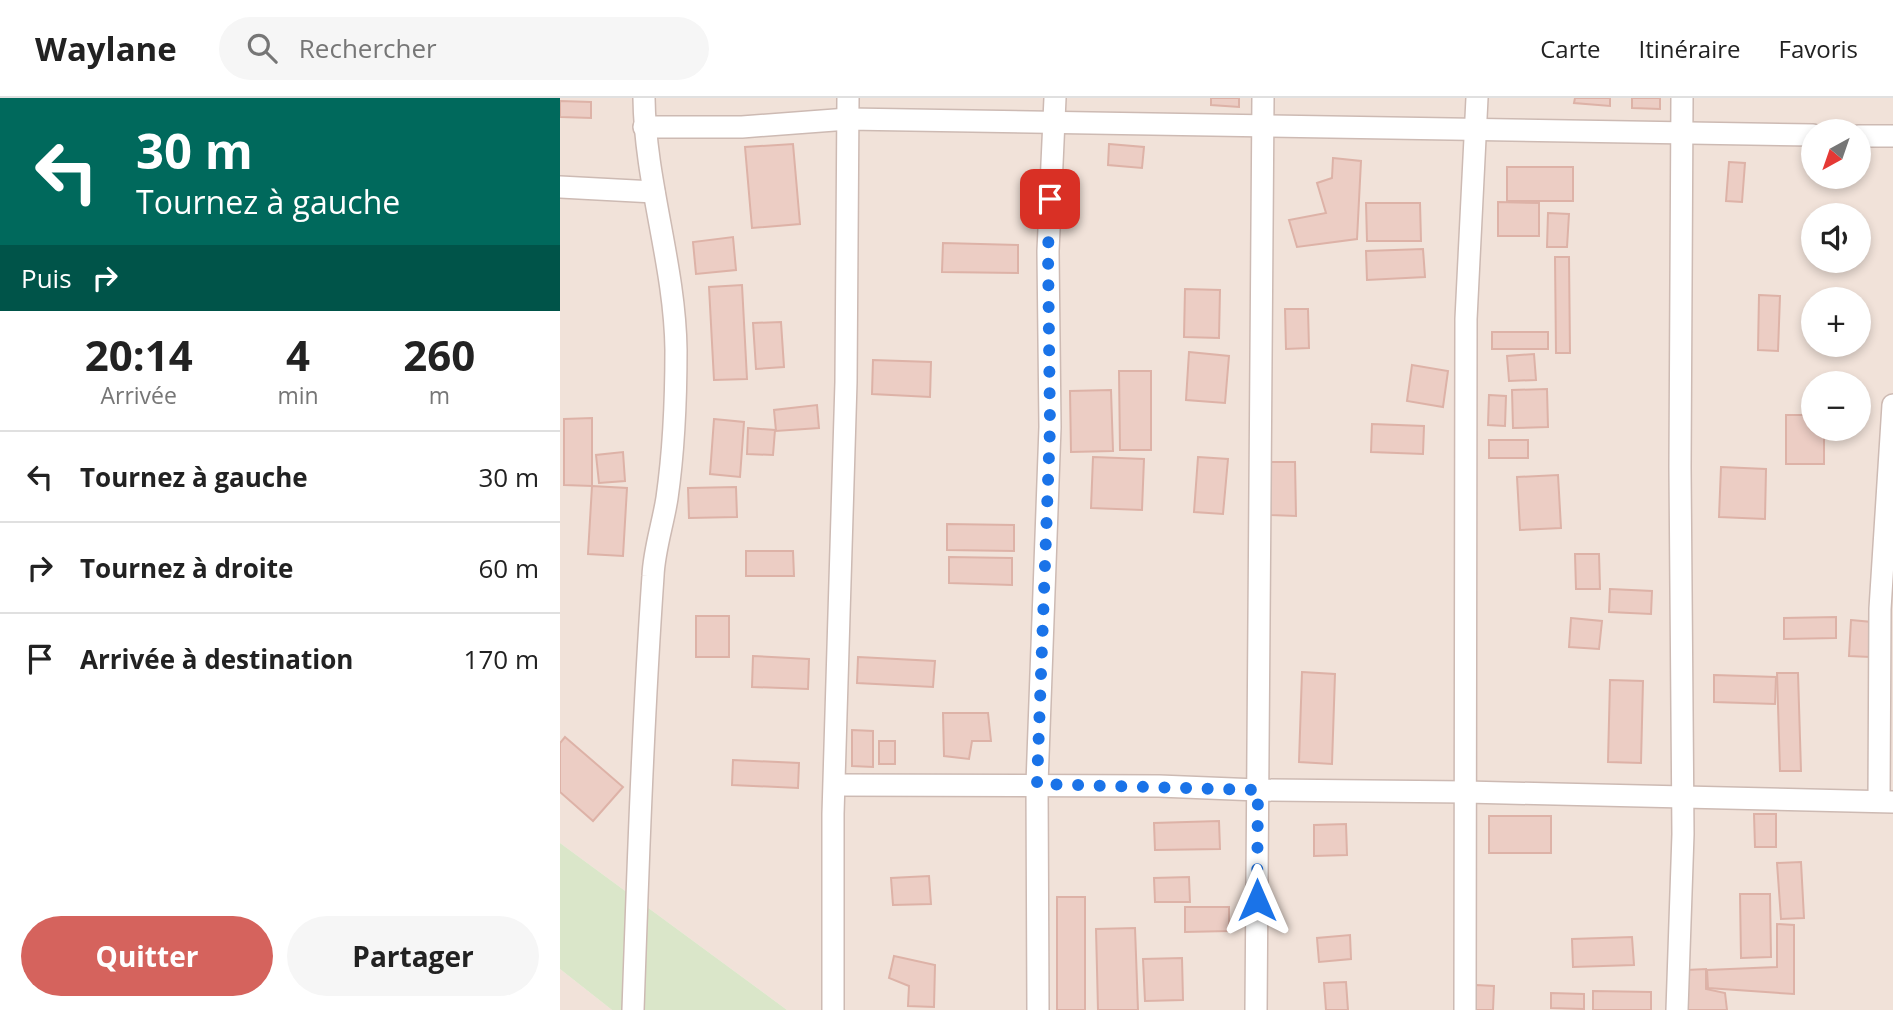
<!DOCTYPE html>
<html lang="fr">
<head>
<meta charset="utf-8">
<style>
  :root { --surface:#fff; --page:#f6f6f6; --text:#222; --muted:#767676; --line:#e0e0e0; --accent:#d5635d }
  body { margin:0; font-family:"Open Sans",sans-serif; background:var(--page); color:var(--text); height:100vh; display:flex; flex-direction:column; font-size:26px; white-space:nowrap }
  * { box-sizing:border-box; margin:0 }
  p { font-size:23px; color:var(--muted) }
  .icon { flex:none; width:38px; height:38px; fill:none; stroke:currentColor; stroke-width:2; stroke-linecap:round; stroke-linejoin:round }
  .map { position:relative; flex:1; overflow:hidden }
  .side { display:flex; flex-direction:column; background:var(--surface); width:560px }
  .side>* { flex:none }
  .guide { background:#00695c; color:#fff; overflow:hidden }
  .needle { width:46px; rotate:220deg }
  .buttons { position:absolute; left:1241px; top:21px; display:grid; gap:14px }
  .buttons a { display:grid; place-items:center; width:70px; height:70px; border-radius:50%; background:var(--surface); box-shadow:0 4px 10px #0003; font-size:35px }
  .pin { position:absolute; display:grid; place-items:center; width:60px; height:60px; color:#fff; margin:-30px; border-radius:14px; box-shadow:0 4px 10px #0006 }
  .me { position:absolute; width:77px; margin:-38px; rotate:0deg; stroke-linejoin:round; filter:drop-shadow(0 0 5px #0008) }
  .turn { display:flex; align-items:center; gap:24px; height:147px; padding:0 21px; font-size:32px }
  .turn .icon { width:91px; height:91px; stroke-width:2.5 }
  .turn b { display:block; font-size:49px; line-height:60px }
  .then { display:flex; align-items:center; height:66px; padding:0 21px; background:#0003; gap:14px; font-size:26px }
  .eta { display:flex; justify-content:space-evenly; align-items:center; height:119px; text-align:center }
  .eta b { font-size:42px; font-weight:700; line-height:49px }
  .cta { display:flex; gap:14px; margin-top:auto; padding:14px 21px }
  .cta a { flex:1; height:80px; border-radius:42px; background:var(--accent); color:#fff; font-size:28px; font-weight:700; line-height:80px; text-align:center }
  .cta a+a { background:var(--page); color:var(--text) }
  ul { padding:0; list-style:none }
  li { display:flex; align-items:center; gap:21px; height:91px; padding:0 21px; border-top:2px solid var(--line) }
  li div { flex:1 }
  li b { display:block; font-size:26px }
  li em { font-style:normal }
  header { display:flex; align-items:center; gap:42px; box-sizing:border-box; height:98px; padding:0 35px; background:var(--surface); border-bottom:2px solid var(--line) }
  header strong { font-size:33px }
  nav { display:flex; gap:38px; margin-inline-start:auto; font-size:24px }
  .search { width:490px; height:63px; background:var(--page); display:flex; align-items:center; gap:18px; box-sizing:border-box; padding:0 24px; border-radius:38px; color:var(--muted); font-size:26px }
  main { display:flex; flex:1; min-height:0 }
  .map>svg:first-child { display:block }
</style>
</head>
<body>
<header>
<strong>Waylane</strong>
<div class="search"><svg class="icon" aria-label="search" viewBox="0 0 24 24"><circle cx="10" cy="10" r="6"/><path d="M15 15l6 6"/></svg>Rechercher</div>
<nav><a>Carte</a><a>Itinéraire</a><a>Favoris</a></nav>
</header>
<main>
<section class="side">
<div class="guide">
<div class="turn"><svg class="icon" aria-label="left" viewBox="0 0 24 24"><path d="M17 20v-9H6M10 6l-5 5 5 5"/></svg><div><b>30 m</b>Tournez à gauche</div></div>
<div class="then">Puis<svg class="icon" aria-label="right" viewBox="0 0 24 24"><path d="M7 20v-9h11M14 6l5 5-5 5"/></svg></div>
</div>
<div class="eta">
<div><b>20:14</b><p>Arrivée</p></div>
<div><b>4</b><p>min</p></div>
<div><b>260</b><p>m</p></div>
</div>
<ul>
<li><svg class="icon" aria-label="left" viewBox="0 0 24 24"><path d="M17 20v-9H6M10 6l-5 5 5 5"/></svg><div><b>Tournez à gauche</b></div><em>30 m</em></li>
<li><svg class="icon" aria-label="right" viewBox="0 0 24 24"><path d="M7 20v-9h11M14 6l5 5-5 5"/></svg><div><b>Tournez à droite</b></div><em>60 m</em></li>
<li><svg class="icon" aria-label="arrive" viewBox="0 0 24 24"><path d="M6 21V4h12l-3 4 3 4H6"/></svg><div><b>Arrivée à destination</b></div><em>170 m</em></li>
</ul>
<div class="cta"><a>Quitter</a><a>Partager</a></div>
</section>
<div class="map">
<svg width="1333" height="912" viewBox="0 0 1333 912">
  <rect width="100%" height="100%" fill="#faf1e9"/>
  <g fill="#f1e2d9" fill-rule="evenodd">
    <path d="M0,0H1333V912H227L0,745ZM1253,33H1298V79H1253ZM1253,117H1298V163H1253ZM1253,201H1298V247H1253ZM1253,285H1298V331H1253Z"/>
    <polygon points="0,871 52,912 0,912"/>
  </g>
  <polygon fill="#dae6c9" points="0,745 227,912 52,912 0,871"/>
  <g fill="#eccdc4" stroke="#ddb2a7" stroke-width="2">
    <polygon points="651,0 679,0 679,9 651,7"/>
    <polygon points="1015,0 1050,0 1050,8 1014,5"/>
    <polygon points="1072,0 1100,0 1100,11 1072,10"/>
    <polygon points="0,3 31,4 31,20 0,19"/>
    <polygon points="233,46 240,126 192,130 185,49"/>
    <polygon points="549,46 584,49 582,70 548,67"/>
    <polygon points="773,60 801,63 797,141 737,149 729,122 766,115 757,85 772,80"/>
    <polygon points="1169,64 1185,65 1182,104 1166,103"/>
    <rect x="947" y="69" width="66" height="34"/>
    <polygon points="938,104 979,105 979,138 938,138"/>
    <polygon points="806,105 860,105 861,143 807,143"/>
    <polygon points="988,115 1009,116 1007,149 987,149"/>
    <polygon points="173,139 176,172 136,176 133,144"/>
    <polygon points="383,145 458,147 458,175 382,174"/>
    <polygon points="863,151 865,179 807,182 806,153"/>
    <polygon points="995,159 1009,159 1010,255 996,255"/>
    <polygon points="182,187 187,281 154,282 149,189"/>
    <polygon points="625,191 660,192 659,240 624,239"/>
    <polygon points="1199,197 1220,198 1218,253 1198,252"/>
    <polygon points="725,211 748,211 749,250 726,251"/>
    <polygon points="221,224 224,269 196,271 193,225"/>
    <rect x="932" y="234" width="56" height="17"/>
    <polygon points="629,254 669,258 665,305 626,302"/>
    <polygon points="974,256 976,282 949,283 947,258"/>
    <polygon points="313,262 371,264 370,299 312,296"/>
    <polygon points="852,267 888,273 883,309 847,303"/>
    <polygon points="559,273 591,273 591,352 560,352"/>
    <polygon points="987,291 988,329 953,330 952,292"/>
    <polygon points="551,292 553,353 511,354 510,293"/>
    <polygon points="929,297 946,298 945,328 928,327"/>
    <polygon points="257,307 259,330 216,333 214,312"/>
    <polygon points="1226,317 1253,317 1253,331 1264,331 1264,366 1226,366"/>
    <polygon points="32,320 32,388 4,387 4,321"/>
    <polygon points="154,321 184,324 180,379 150,376"/>
    <polygon points="812,326 864,328 863,356 811,354"/>
    <polygon points="188,330 215,332 213,357 187,356"/>
    <rect x="929" y="342" width="39" height="18"/>
    <polygon points="63,354 65,383 39,385 36,357"/>
    <polygon points="533,359 584,361 582,412 531,410"/>
    <polygon points="638,359 668,361 663,416 634,414"/>
    <polygon points="710,364 735,364 736,418 710,417"/>
    <polygon points="1161,369 1206,371 1205,421 1159,419"/>
    <polygon points="998,377 1001,430 960,432 957,379"/>
    <polygon points="32,388 67,390 63,458 28,456"/>
    <polygon points="176,389 177,419 129,420 128,390"/>
    <polygon points="387,426 454,427 454,453 387,452"/>
    <polygon points="186,453 233,453 234,478 186,478"/>
    <polygon points="1015,456 1039,456 1040,491 1016,491"/>
    <polygon points="389,459 452,460 452,487 389,485"/>
    <polygon points="1050,491 1092,493 1091,516 1049,514"/>
    <rect x="136" y="518" width="33" height="41"/>
    <polygon points="1276,519 1276,540 1224,541 1224,520"/>
    <polygon points="1011,520 1042,523 1039,551 1009,549"/>
    <polygon points="1291,522 1312,524 1310,559 1289,558"/>
    <polygon points="193,558 249,561 248,591 192,589"/>
    <polygon points="298,559 375,563 373,589 297,585"/>
    <polygon points="742,574 775,576 772,666 739,664"/>
    <polygon points="1217,575 1238,575 1241,673 1220,673"/>
    <polygon points="1154,577 1216,579 1215,606 1154,604"/>
    <polygon points="1050,582 1083,583 1081,665 1048,664"/>
    <polygon points="383,615 428,615 431,643 412,643 409,661 384,658"/>
    <polygon points="292,632 313,633 313,669 292,668"/>
    <polygon points="5,639 63,689 33,723 0,694 0,645"/>
    <rect x="319" y="643" width="16" height="23"/>
    <polygon points="173,662 239,665 238,690 172,687"/>
    <polygon points="1194,716 1216,716 1216,749 1195,749"/>
    <rect x="929" y="718" width="62" height="37"/>
    <polygon points="659,723 660,751 595,752 594,725"/>
    <polygon points="786,726 787,757 754,758 754,727"/>
    <polygon points="1241,764 1244,820 1221,821 1217,765"/>
    <polygon points="369,778 371,806 333,807 331,780"/>
    <polygon points="629,779 630,804 595,804 594,780"/>
    <polygon points="1180,796 1210,796 1211,859 1181,860"/>
    <rect x="497" y="799" width="28" height="113"/>
    <polygon points="625,809 669,809 669,833 625,834"/>
    <polygon points="1217,826 1234,827 1234,896 1148,890 1147,872 1217,869"/>
    <polygon points="575,830 578,912 538,912 536,831"/>
    <polygon points="790,837 791,861 759,864 757,840"/>
    <polygon points="1072,839 1074,867 1013,869 1012,841"/>
    <polygon points="334,858 375,867 374,909 348,908 349,888 329,880"/>
    <polygon points="622,860 623,902 585,903 583,861"/>
    <polygon points="1146,871 1146,891 1165,895 1167,912 1127,912 1127,872"/>
    <polygon points="786,884 788,912 766,912 764,885"/>
    <polygon points="916,887 934,888 933,912 915,912"/>
    <polygon points="1033,893 1091,894 1091,912 1033,912"/>
    <polygon points="991,895 1024,896 1024,911 991,910"/>
  </g>
  <g fill="none" stroke-linecap="round" stroke-linejoin="round">
    <g stroke="#cdbab3" stroke-width="24">
      <g id="minor">
        <polyline points="84,29 182,29 288,21 1253,37"/>
        <polyline points="1298,38 1333,38"/>
        <polyline points="0,89 94,94"/>
        <polyline points="275,687 599,688 698,692 906,694 1333,704"/>
        <polyline points="1319,703 1320,511 1333,307"/>
        <path d="M73,912C78,767 83,623 93,478C94,452 103,426 107,400C114,351 116,302 116,252C115,167 85,85 84,0"/>
        <polyline points="273,912 273,716 286,284 288,0"/>
        <polyline points="478,912 477,686 490,329 488,153 495,0"/>
        <polyline points="696,912 703,0"/>
        <polyline points="905,912 906,221 917,0"/>
        <polyline points="1117,912 1123,736 1120,369 1122,0"/>
      </g>
    </g>
    <use href="#minor" stroke="#fff" stroke-width="21"/>
  </g>
  <g fill="none" stroke-linecap="round" stroke-linejoin="round">
    <polyline stroke="#1a73e8" stroke-width="12" stroke-dasharray="0 21.6" points="490,101 488,153 490,329 477,686 698,692 697,802"/>
  </g>
</svg>
<div class="buttons">
<a><svg class="needle" viewBox="-14 -14 28 28"><path d="M0-13l5 13h-10z" fill="#e53935"/><path d="M0 13l5-13h-10z" fill="#767676"/></svg></a>
<a><svg class="icon" aria-label="sound" viewBox="0 0 24 24"><path d="M4 9h4l5-4v14l-5-4H4zM17 9q2 3 0 6"/></svg></a>
<a>+</a>
<a>−</a>
</div>
<div class="pin" style="left:490px;top:101px;background:#d93025"><svg class="icon" aria-label="arrive" viewBox="0 0 24 24"><path d="M6 21V4h12l-3 4 3 4H6"/></svg></div>
<svg class="me" style="left:697px;top:802px" viewBox="-20 -20 40 40"><path d="M0-17L14 15 0 8-14 15z" fill="#1a73e8" stroke="#fff" stroke-width="4"/></svg>
</div>
</main>
</body>
</html>
